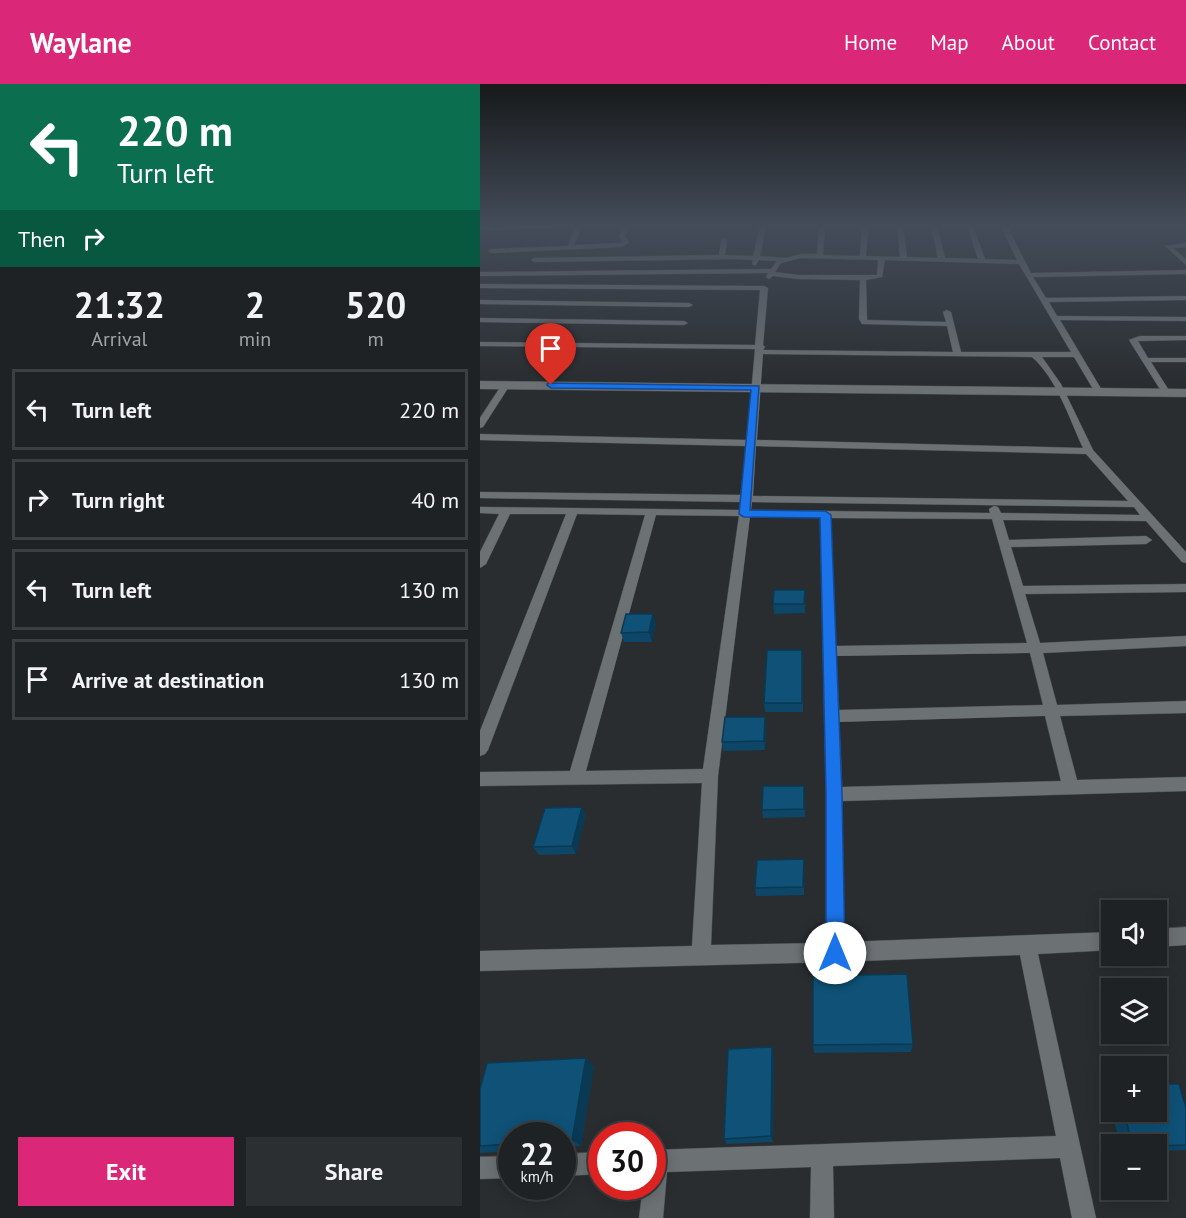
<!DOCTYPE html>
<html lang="en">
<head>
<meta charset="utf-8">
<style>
  :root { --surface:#1f2224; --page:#2c2f31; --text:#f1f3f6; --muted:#a1a4a6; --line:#3c3f41; --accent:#db2777 }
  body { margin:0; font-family:"PT Sans",sans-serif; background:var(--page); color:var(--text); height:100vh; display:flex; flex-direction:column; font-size:22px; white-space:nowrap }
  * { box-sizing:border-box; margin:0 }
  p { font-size:20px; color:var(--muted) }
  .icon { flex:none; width:33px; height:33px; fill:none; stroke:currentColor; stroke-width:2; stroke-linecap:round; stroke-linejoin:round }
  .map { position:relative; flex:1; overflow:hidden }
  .sheet { display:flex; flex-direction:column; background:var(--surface); width:480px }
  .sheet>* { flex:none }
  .top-card { background:#0b6e4f; color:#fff; overflow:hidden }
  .controls { position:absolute; left:621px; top:816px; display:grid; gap:12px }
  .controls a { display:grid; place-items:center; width:66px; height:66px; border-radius:0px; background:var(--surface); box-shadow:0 3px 15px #0003,0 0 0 2px var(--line); font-size:30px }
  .speed { position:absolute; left:18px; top:1038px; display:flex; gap:12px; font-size:30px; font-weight:700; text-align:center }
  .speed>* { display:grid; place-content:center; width:78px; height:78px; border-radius:50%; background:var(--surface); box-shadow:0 3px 15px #0003,0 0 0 2px var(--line); line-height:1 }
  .speed small { font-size:15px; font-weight:400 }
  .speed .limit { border:9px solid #d22; background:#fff; color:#111 }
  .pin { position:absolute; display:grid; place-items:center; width:51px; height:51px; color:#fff; margin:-62px -26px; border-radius:50% 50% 50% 0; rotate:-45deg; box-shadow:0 0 6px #0007 }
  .pin .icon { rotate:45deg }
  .me { position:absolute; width:66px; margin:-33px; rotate:0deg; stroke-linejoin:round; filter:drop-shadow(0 0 4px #0008) }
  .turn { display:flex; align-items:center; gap:21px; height:126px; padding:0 18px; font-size:27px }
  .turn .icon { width:78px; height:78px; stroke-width:2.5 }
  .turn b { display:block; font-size:42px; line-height:51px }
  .then { display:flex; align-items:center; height:57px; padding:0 18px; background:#0003; gap:12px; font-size:22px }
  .eta { display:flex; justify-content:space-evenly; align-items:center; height:102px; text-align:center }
  .eta b { font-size:36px; font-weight:700; line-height:42px }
  .primary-button { display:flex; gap:12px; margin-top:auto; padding:12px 18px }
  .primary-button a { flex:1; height:69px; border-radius:0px; background:var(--accent); color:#fff; font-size:24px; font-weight:700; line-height:69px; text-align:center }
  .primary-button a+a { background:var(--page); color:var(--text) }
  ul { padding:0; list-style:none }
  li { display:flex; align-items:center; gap:18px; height:81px; margin:0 12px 9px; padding:0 6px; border:3px solid var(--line); border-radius:0px }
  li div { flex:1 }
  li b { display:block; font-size:22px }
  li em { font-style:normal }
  header { display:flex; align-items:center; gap:36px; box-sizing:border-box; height:84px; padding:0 30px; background:var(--accent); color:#fff }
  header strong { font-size:28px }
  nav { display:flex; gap:33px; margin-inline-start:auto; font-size:21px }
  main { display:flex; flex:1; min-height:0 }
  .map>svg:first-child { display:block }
</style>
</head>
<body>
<header>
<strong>Waylane</strong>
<nav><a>Home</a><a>Map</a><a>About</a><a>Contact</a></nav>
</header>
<main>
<section class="sheet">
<div class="top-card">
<div class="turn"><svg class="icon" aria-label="left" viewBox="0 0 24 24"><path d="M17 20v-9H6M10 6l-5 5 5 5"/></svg><div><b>220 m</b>Turn left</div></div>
<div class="then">Then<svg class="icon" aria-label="right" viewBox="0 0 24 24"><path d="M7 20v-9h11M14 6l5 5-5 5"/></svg></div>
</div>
<div class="eta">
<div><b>21:32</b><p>Arrival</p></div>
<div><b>2</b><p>min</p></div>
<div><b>520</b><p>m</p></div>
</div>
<ul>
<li><svg class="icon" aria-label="left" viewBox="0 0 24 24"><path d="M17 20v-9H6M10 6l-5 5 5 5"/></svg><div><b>Turn left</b></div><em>220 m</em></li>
<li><svg class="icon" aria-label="right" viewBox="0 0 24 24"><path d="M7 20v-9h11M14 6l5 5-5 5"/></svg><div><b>Turn right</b></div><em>40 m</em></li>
<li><svg class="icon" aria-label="left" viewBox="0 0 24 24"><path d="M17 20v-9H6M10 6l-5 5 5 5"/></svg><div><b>Turn left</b></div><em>130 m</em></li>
<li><svg class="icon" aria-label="arrive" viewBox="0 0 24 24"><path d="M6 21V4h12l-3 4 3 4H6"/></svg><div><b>Arrive at destination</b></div><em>130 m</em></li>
</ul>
<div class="primary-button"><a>Exit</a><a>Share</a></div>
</section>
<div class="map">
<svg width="706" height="1134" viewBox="0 0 706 1134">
  <rect width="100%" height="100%" fill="#292d30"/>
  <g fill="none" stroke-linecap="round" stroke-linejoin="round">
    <g stroke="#494b4e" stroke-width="1">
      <g id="street">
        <polygon points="41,142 88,142 0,147 0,143"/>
        <polygon points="96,142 102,142 94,161 140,159 142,158 139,153 142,142 148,142 145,153 149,158 142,163 11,169 8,167 11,165 88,162"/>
        <path d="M280,142H286L280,172L306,174L321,170H337L339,142H345L343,171L380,172L382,142H388L386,172L420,173L417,142H423L427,173L458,174L451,142H457L465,174L498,175L487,142H493L505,175L537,176L521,142H527L551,189L706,186V190L553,193L566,214L706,212V216L569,218L577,232L706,233V237L580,236L623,308L622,310H616L594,273H562L581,300L613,366L706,468V479L702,478L666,437L523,436L529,456L666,452L672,456L666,460L531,463L543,502L706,500V508L545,510L560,559L706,552V562L563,569L577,621L706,617V629L580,632L597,696L706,693V707L362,717L364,858L632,848V866L558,870L616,1134H592L580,1074L353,1082L354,1134H330L331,1083L187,1088L183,1134H159L163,1102H172V1066L576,1052L540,871L355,878L0,887V867L212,862L222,699L0,702V688L90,687L165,431L97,430L8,666L5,670L0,672V647L86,430H30L6,480L0,484V468L19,430L0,429V423L260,426L261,418L0,414V408L262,411L266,362L0,356V350L267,356L275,265L0,262V258L275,261L280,206L0,204V200L284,202L288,204L283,261L285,263L283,266L473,268L467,242L382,240L379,235L380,196L318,195L293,192L289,195L286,193L288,189L0,192V188L291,185L297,177L279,176L275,182L272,180L273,176L256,175L54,178L51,176L54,174L239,171L241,156L244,154L247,156L245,171L273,172ZM321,174L398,176L397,191H318L295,188L301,179ZM405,176L539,180L591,268H481L471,228L467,226L463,228L466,238L387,236L386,196L402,193ZM283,270L552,273C577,295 589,334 603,364L277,356ZM276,362L606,370L648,417L273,412ZM272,418L654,423L660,431L521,429L518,423L514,422L509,425L510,429L271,426ZM176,431L259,432L223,685L106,687ZM270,433H340L346,710V859L231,861L238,692ZM351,434L512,435L547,559L356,562ZM550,569L563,621L359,626L356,572ZM565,632L581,697L362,703L359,638Z"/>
        <polygon points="706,159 706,163 693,164 706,175 706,181 685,162"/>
        <polygon points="0,216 209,219 213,221 209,223 0,220"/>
        <polygon points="0,234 204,237 208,239 204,241 0,238"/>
        <polygon points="660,252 706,252 706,256 658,257 668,274 706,274 706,278 671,278 690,308 689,310 683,310 649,256"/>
        <polygon points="23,299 30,301 3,343 0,344 0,334"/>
        <polygon points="706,843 706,861 676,863 676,845"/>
        <polygon points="122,1068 122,1090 82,1092 82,1070"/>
        <polygon points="32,1072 32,1094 0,1095 0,1073"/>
      </g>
    </g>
    <g stroke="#494b4e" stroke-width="1">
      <polygon id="secondary" points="0,297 706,305 706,313 0,305"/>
    </g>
    <use href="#street" fill="#6c7174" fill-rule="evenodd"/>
    <use href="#secondary" fill="#6c7174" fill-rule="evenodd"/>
  </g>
  <g fill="#0d4666">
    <polygon points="325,506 325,529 294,530 293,520"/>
    <polygon points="176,539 172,558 144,558 141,549"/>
    <polygon points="323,575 323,628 285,628 284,619"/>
    <polygon points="286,642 285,666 243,667 242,658"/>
    <polygon points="324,702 325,733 283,734 282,726"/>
    <polygon points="102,723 106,731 96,770 59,771 53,763"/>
    <polygon points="324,775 324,811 276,812 275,804"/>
    <polygon points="433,960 431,968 334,969 333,961"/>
    <polygon points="294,971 293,1058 247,1060 244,1055"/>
    <polygon points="114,982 101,1062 82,1063 82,1052 32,1052 32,1067 0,1069 0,1005"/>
    <polygon points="632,1006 632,1024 628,1008"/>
    <polygon points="706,1024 706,1066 676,1067 676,1060 640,1060 632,1028 676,1028"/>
  </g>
  <g fill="#0a3953">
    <polygon points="173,530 176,539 172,558 169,548"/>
    <polygon points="285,633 286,642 285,666 284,657"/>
    <polygon points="102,723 106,731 96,770 92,762"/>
    <polygon points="292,963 294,971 293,1058 291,1052"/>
    <polygon points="106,974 114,982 101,1062 92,1056"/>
  </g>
  <g fill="#0f5177" stroke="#0a3953" stroke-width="1.5">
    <polygon points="294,506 325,506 324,520 293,520"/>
    <polygon points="146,530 173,530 169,548 141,549"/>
    <polygon points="287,566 322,566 322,619 284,619"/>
    <polygon points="245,633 285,633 284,657 242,658"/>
    <polygon points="283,702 324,702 324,725 282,726"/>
    <polygon points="102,723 92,762 53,763 65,724"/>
    <polygon points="324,775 323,803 275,804 277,776"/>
    <polygon points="427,890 433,960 333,961 333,892"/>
    <polygon points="292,963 291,1052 244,1055 248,965"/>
    <polygon points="106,974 92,1056 82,1057 82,1052 32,1052 32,1060 0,1062 0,1005 7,979"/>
    <polygon points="676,1000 699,1000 706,1024 706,1061 676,1062 676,1060 652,1060 644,1028 676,1028"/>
  </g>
  <linearGradient id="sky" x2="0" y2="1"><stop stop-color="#17191a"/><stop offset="0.47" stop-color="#434c59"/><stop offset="1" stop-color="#434c59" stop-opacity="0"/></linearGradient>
  <rect width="706" height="301" fill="url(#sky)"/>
  <polygon fill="#1a73e8" stroke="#114b97" stroke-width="1.5" points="68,299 279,302 270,426 345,427 351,431 362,710 365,869 362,876 355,878 349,876 346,869 346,710 340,434 264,433 259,430 271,306 71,304 67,301"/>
</svg>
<div class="controls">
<a><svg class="icon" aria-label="sound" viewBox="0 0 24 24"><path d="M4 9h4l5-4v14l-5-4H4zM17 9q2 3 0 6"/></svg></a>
<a><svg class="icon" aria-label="layers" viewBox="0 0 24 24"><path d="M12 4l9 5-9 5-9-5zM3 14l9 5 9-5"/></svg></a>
<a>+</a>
<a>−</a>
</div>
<div class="speed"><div>22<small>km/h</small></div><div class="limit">30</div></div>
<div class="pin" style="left:71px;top:301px;background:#d93025"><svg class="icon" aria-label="arrive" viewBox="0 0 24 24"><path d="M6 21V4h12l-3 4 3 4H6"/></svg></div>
<svg class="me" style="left:355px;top:869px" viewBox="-20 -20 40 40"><circle r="19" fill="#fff"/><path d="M0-13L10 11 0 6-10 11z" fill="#1a73e8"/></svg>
</div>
</main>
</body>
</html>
